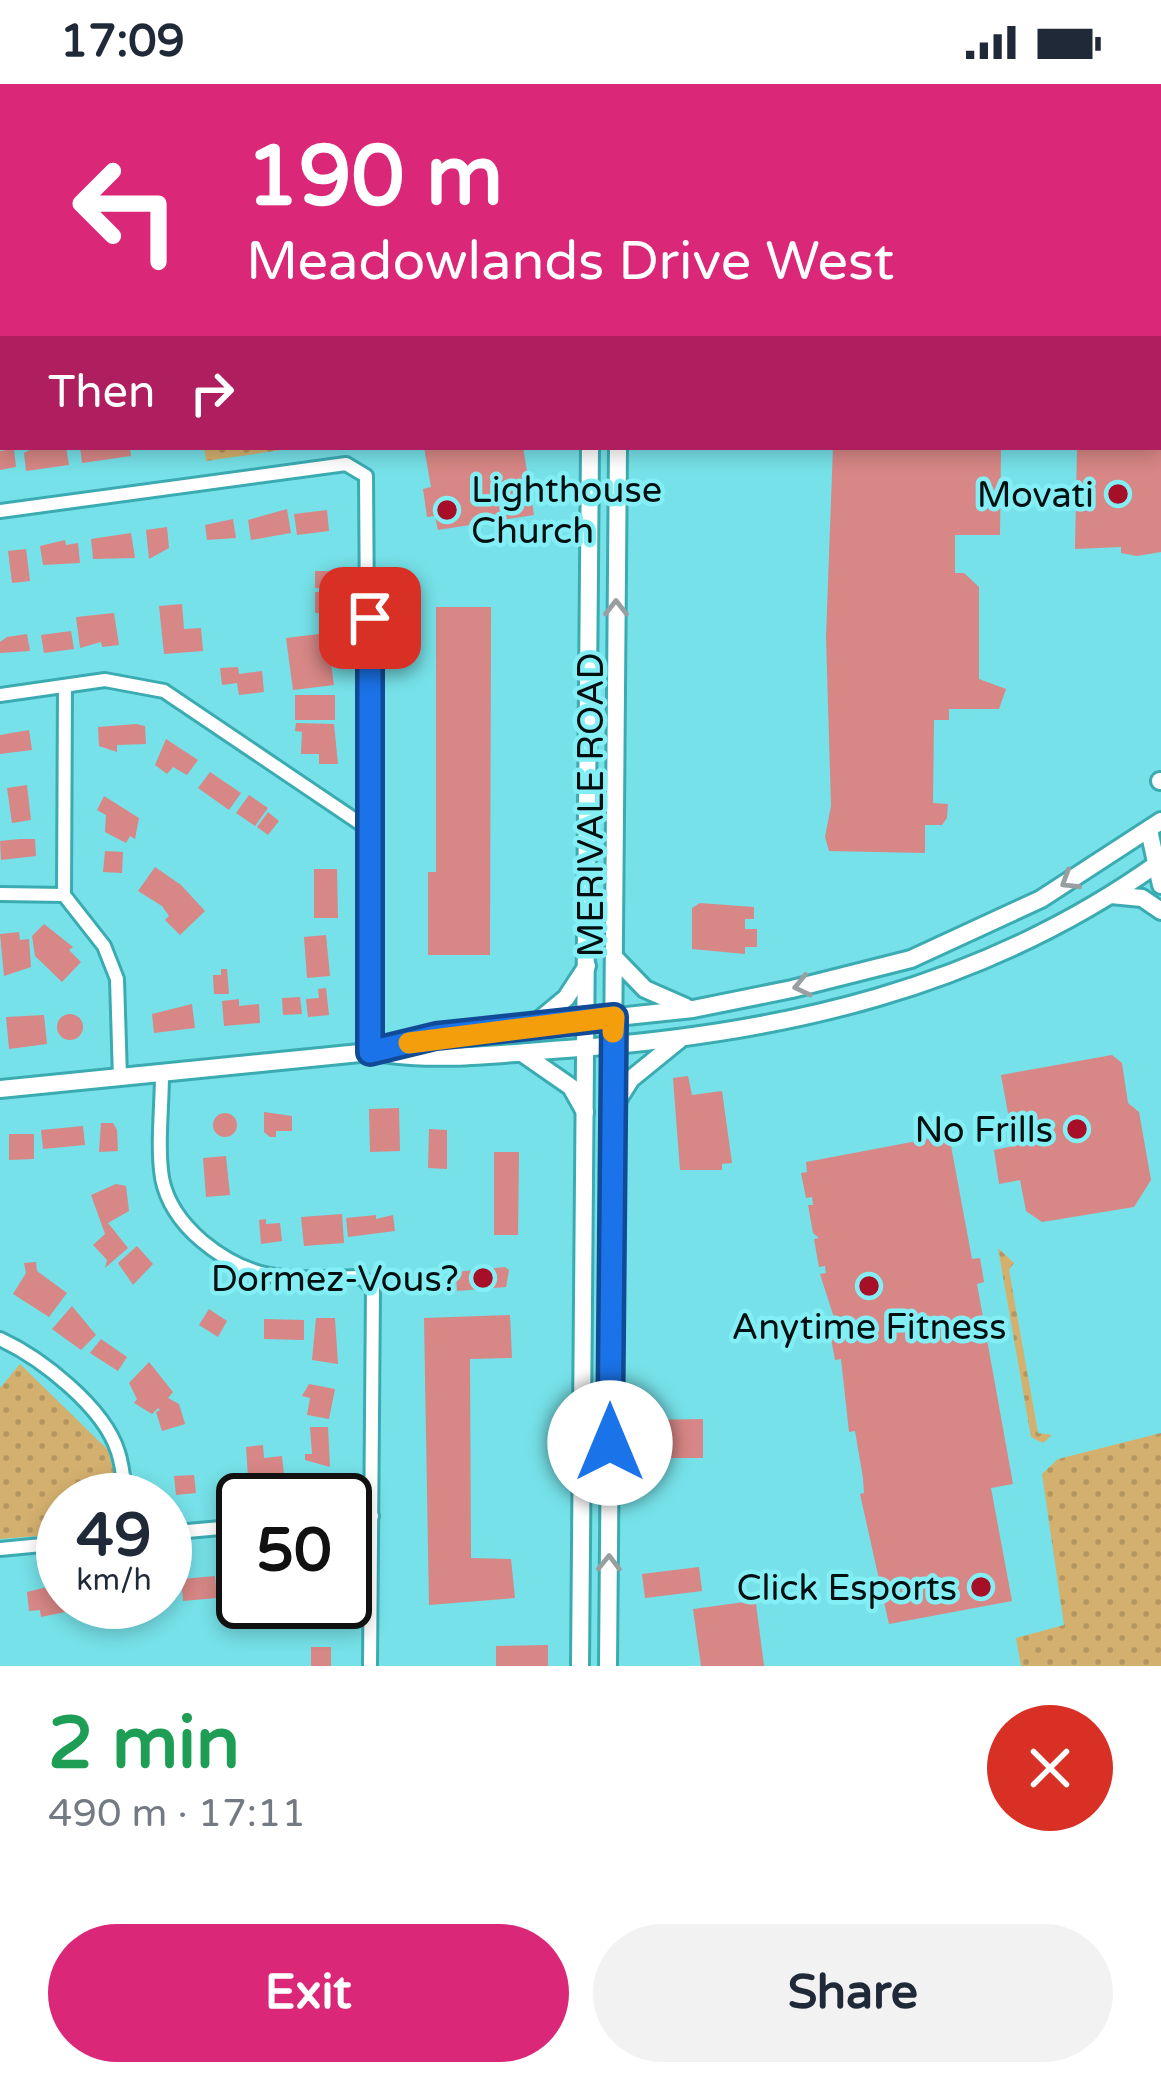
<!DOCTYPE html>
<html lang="en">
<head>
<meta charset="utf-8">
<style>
  :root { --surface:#fff; --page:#f2f2f3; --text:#1f2937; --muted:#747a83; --accent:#db2777 }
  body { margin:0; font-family:"Varela Round",sans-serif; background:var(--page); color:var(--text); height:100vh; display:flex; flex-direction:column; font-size:45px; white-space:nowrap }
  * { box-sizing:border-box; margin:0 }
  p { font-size:39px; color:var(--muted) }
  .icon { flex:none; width:66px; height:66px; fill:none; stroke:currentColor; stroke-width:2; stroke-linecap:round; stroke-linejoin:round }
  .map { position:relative; height:1582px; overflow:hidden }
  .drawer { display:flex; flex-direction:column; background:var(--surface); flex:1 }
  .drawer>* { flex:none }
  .banner { position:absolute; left:0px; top:0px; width:1161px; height:366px; box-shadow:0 6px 18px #0003; background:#db2777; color:#fff; overflow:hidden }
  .speed { position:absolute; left:36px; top:1389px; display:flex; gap:24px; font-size:60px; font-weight:700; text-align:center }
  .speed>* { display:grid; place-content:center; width:156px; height:156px; border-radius:50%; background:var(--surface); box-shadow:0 6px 18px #0003; line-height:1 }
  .speed small { font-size:30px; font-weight:400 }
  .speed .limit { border:6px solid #111; border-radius:18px; background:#fff; color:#111 }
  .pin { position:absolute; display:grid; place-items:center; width:102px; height:102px; color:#fff; margin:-51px; border-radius:24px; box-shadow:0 6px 18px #0006 }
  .me { position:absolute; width:132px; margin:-66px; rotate:0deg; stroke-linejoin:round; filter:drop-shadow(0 0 9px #0008) }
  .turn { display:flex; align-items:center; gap:42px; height:252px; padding:0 48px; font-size:54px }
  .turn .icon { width:156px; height:156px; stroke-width:2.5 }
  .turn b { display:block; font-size:84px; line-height:102px }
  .then { display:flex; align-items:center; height:114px; padding:0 48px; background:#0003; gap:24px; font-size:45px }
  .round { display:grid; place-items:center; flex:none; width:126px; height:126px; border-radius:63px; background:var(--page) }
  .head { display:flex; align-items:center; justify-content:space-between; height:204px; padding:0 48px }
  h1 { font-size:72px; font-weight:700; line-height:90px; color:#1e9e55 }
  .action { display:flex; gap:24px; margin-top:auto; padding:24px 48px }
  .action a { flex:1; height:138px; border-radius:72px; background:var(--accent); color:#fff; font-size:48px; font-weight:700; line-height:138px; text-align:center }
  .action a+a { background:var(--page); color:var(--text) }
  .status { display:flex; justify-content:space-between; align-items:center; height:84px; padding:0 60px; background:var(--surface); direction:ltr }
  .status svg { height:33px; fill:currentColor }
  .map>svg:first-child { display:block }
</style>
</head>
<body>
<div class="status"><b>17:09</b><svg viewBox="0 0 49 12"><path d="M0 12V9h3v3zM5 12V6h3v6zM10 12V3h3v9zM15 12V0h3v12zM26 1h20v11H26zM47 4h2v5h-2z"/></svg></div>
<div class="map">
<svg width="1161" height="1582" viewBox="0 0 1161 1582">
  <defs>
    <pattern id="grass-dots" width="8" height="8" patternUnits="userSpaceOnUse" patternTransform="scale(3)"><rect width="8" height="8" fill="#d4b06f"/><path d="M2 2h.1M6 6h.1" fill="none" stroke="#b4965f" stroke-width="1.8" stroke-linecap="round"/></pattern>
  </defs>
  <rect width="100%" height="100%" fill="#76e1e8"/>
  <g fill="url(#grass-dots)">
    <polygon points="204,363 301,363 206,377"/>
    <polygon points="998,1164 1014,1179 1009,1186 1038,1349 1052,1351 1043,1359 1031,1353"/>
    <polygon points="20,1280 108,1366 121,1416 63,1416 63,1450 0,1455 0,1304"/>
    <polygon points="1161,1349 1161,1582 1021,1582 1016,1554 1064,1541 1042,1390 1058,1375"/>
  </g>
  <g fill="#d78785">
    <polygon points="35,363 66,363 69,381 26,387 24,369"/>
    <polygon points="80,363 130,363 131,372 82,379"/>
    <polygon points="424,363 523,363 534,431 438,446 435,432 427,433 423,405 431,403"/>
    <polygon points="833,363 1001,363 1000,451 955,451 955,489 964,489 979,503 979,595 1006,605 999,625 949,625 949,636 934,636 933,719 948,720 947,734 942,741 925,741 925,769 829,767 825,753 831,722 826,553"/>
    <polygon points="1077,363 1161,363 1161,468 1137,472 1121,469 1121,463 1075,465"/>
    <polygon points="14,365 16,383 0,386 0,367"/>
    <polygon points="287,425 291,449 251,456 248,436"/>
    <polygon points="327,426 329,447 297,451 294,430"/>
    <polygon points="233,435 236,454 207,456 205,441"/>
    <polygon points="167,443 169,464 149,475 146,446"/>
    <polygon points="131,449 135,474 93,475 91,455"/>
    <polygon points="65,456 66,461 78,459 80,479 43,481 40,462"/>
    <polygon points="26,465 30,497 12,499 8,467"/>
    <rect x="315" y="487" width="19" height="17"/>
    <rect x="315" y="508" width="19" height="21"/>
    <polygon points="182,520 184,545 201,544 203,567 164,570 159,522"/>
    <polygon points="436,523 491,523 490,871 428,871 428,788 436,788"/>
    <polygon points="114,529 119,561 102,563 101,558 80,564 76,533"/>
    <polygon points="71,547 74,565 44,569 41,551"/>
    <polygon points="327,549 334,601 293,606 286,554"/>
    <polygon points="27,550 30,567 0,569 0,558 7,553"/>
    <polygon points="238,583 239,590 262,587 264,608 239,611 237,599 222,601 220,584"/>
    <rect x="295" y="611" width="40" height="25"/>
    <polygon points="296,639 334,640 338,680 319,680 319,670 301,670 302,648 295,647"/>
    <polygon points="136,640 145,642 146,660 117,661 117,668 99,662 98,643"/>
    <polygon points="29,646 32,666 0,670 0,651"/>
    <polygon points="166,655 198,676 187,691 173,683 167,690 155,681"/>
    <polygon points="210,688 241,709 229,726 198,704"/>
    <polygon points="27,701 31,736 12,739 7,704"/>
    <polygon points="249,711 268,724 255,742 236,729"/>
    <polygon points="104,712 139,734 135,755 130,752 126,759 105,748 106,731 97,726"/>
    <polygon points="268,728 279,737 268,751 257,743"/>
    <polygon points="20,755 35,755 36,772 1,776 0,757"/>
    <polygon points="105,767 123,768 122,789 103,788"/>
    <polygon points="155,783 181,801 205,827 180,851 165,836 169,832 162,822 138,807"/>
    <polygon points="314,785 337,785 338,834 314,834"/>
    <polygon points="700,819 754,823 754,835 745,835 745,845 757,845 757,863 745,863 745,870 692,865 692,824"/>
    <polygon points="44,840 73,863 69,866 81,878 62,898 35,872 32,852"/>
    <polygon points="19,848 20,856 29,855 31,883 4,892 0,850"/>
    <polygon points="326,851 330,892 307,894 304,853"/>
    <polygon points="221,885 227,885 229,910 214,910 213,891 221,891"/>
    <polygon points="326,904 329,931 308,933 306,915 319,914 318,905"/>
    <polygon points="300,913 302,930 283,931 282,914"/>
    <polygon points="239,915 239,922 259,920 260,939 224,942 222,917"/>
    <polygon points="192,920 195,944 154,949 152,930"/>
    <circle cx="70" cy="943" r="13"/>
    <polygon points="44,931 47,960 9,965 6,933"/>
    <polygon points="1112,971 1122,979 1128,1019 1139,1028 1151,1096 1134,1123 1042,1138 1026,1127 1020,1096 999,1100 994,1066 1014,1062 1001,991"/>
    <polygon points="688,992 692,1011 722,1007 732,1079 722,1080 722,1086 680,1086 673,994"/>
    <polygon points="399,1024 400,1067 370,1068 369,1025"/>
    <polygon points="264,1028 292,1032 292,1047 276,1047 276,1053 270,1053 264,1048"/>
    <circle cx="225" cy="1041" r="12"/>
    <polygon points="101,1039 113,1039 117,1046 118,1067 99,1068"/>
    <polygon points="83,1042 85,1061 43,1065 41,1046"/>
    <polygon points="429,1045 447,1046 447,1085 428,1084"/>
    <polygon points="9,1050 34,1050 34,1075 9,1076"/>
    <polygon points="949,1051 972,1175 980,1174 984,1198 977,1200 1013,1400 991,1404 1012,1517 889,1540 860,1410 864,1409 863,1394 855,1347 849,1348 841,1275 835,1276 828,1238 835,1237 820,1190 826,1189 825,1182 819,1183 814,1155 819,1154 813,1149 808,1121 813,1121 812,1113 806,1114 801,1089 807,1088 806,1078"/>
    <polygon points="494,1068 519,1068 518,1151 494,1151"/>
    <polygon points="226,1072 230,1111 206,1113 203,1074"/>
    <polygon points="116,1100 126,1102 129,1127 108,1139 128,1164 105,1184 107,1176 93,1161 105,1150 91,1111"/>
    <polygon points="342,1130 344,1159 304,1162 301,1133"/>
    <polygon points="376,1131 376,1135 393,1131 395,1147 348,1153 346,1134"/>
    <polygon points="266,1135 266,1140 280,1139 282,1157 261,1160 259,1136"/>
    <polygon points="137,1162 153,1180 133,1201 118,1179"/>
    <polygon points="36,1178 37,1187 67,1209 49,1233 13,1210 26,1189 24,1179"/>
    <polygon points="505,1183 509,1186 506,1203 457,1207 456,1188"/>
    <polygon points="72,1222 96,1251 81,1266 52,1245"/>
    <polygon points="209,1225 227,1237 218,1253 199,1241"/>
    <polygon points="510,1231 512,1274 470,1275 471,1474 511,1475 515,1514 429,1521 424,1234"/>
    <polygon points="316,1234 335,1234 338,1280 312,1276"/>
    <polygon points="264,1235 304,1236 304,1256 264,1255"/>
    <polygon points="101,1255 127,1273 118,1287 90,1269"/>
    <polygon points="149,1278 173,1308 168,1314 179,1320 185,1340 162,1347 156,1328 160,1326 158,1324 152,1330 134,1319 137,1315 129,1299"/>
    <polygon points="309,1300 335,1305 329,1335 307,1331 310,1314 302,1312"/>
    <polygon points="703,1335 703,1374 662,1374 662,1386 643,1386 643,1336"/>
    <polygon points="310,1343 328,1343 330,1383 305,1376 305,1370 312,1370"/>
    <polygon points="263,1361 264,1374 282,1372 285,1401 265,1402 264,1413 237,1413 235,1396 248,1394 246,1363"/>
    <polygon points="194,1391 196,1409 176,1411 174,1392"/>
    <polygon points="699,1483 702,1507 645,1514 642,1490"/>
    <polygon points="243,1491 243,1513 226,1515 223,1494"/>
    <polygon points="215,1492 217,1514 183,1517 181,1495"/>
    <polygon points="63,1499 63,1518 69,1518 70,1527 41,1533 40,1526 29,1527 27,1508"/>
    <polygon points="77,1518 117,1518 117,1524 78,1528"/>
    <polygon points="745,1518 756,1520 764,1582 701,1582 693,1525"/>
    <polygon points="548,1561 548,1582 496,1582 496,1562"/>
    <rect x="311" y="1563" width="20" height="19"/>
  </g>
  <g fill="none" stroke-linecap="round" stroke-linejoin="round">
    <g stroke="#3babb2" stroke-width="18">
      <g id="street">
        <polyline points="0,427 346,380 366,392 370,968"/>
        <polyline points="65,602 64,811 104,862 117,895 120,994"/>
        <polyline points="0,611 105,596 164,607 370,746"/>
        <polyline points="0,810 64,811"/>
        <path d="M162,990C162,1023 157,1061 162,1094C167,1120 182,1140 202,1157C256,1202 295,1194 361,1193L373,1204L370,1582"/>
        <path d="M0,1255C41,1274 104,1323 118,1368C123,1383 124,1400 126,1416"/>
        <polyline points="345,1434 372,1432"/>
        <polyline points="165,1449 243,1442"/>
        <polyline points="0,1465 63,1459"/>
      </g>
    </g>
    <g stroke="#3babb2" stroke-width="22">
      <g id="secondary">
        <polyline points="590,0 590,3"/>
        <polyline points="620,3 620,0"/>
        <polyline points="1160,697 1161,697"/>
        <polyline points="1149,746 1161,801"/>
        <polyline points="1111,811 1142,814 1161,827"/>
        <polyline points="614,873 645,905 686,923"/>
        <polyline points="537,938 566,914 587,882"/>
        <path d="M383,969C445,978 504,969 566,965C781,950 983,905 1161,777"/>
        <polyline points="522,969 571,1003 585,1028"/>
        <polyline points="0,1005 370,968 436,952 693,925 792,905 911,875 1041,815 1161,737"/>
        <polyline points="614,1022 631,995 679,956"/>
        <polyline points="580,1582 590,363"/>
        <polyline points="608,1582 618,363"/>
      </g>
    </g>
    <use href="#street" stroke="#fff" stroke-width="12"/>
    <use href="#secondary" stroke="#fff" stroke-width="16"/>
  </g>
  <defs><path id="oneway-chevron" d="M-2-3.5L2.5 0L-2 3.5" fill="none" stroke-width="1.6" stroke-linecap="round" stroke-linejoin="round" transform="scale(3)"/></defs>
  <g stroke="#999fa0">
    <use href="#oneway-chevron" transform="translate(616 524) rotate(-90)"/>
    <use href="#oneway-chevron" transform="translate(1069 797) rotate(148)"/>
    <use href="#oneway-chevron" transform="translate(802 902) rotate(167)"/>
    <use href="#oneway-chevron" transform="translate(609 1479) rotate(-89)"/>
  </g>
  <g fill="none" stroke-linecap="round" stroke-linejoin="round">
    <g stroke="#114b97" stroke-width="30">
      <polyline id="route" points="370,534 370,968 436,952 614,933 610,1359"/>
    </g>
    <use href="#route" stroke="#1a73e8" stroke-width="21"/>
    <polyline stroke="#f59e0b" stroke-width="21" points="409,959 614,933 613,948"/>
  </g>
  <g fill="#a70e28" stroke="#84eef5" stroke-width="4.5">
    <circle cx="1118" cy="410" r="12"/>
    <circle cx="447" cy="426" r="12"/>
    <circle cx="1077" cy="1045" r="12"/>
    <circle cx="483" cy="1194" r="12"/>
    <circle cx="869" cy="1202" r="12"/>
    <circle cx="981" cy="1503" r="12"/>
  </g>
  <g text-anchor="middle" stroke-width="9" stroke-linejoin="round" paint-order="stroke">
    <g font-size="36" fill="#001011" stroke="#84eef5" text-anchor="end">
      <text x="471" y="418" text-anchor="start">Lighthouse<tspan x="471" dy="41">Church</tspan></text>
      <text x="1094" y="423">Movati</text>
      <text x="1053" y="1058">No Frills</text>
      <text x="459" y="1207">Dormez-Vous?</text>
      <text x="869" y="1255" text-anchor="middle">Anytime Fitness</text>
      <text x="957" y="1516">Click Esports</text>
    </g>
    <g font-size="36" fill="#001011" stroke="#84eef5">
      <text transform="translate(590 721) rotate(-90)" y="13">MERIVALE ROAD</text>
    </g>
  </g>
</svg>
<div class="speed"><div>49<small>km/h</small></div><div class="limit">50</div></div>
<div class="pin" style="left:370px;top:534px;background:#d93025"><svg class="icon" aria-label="arrive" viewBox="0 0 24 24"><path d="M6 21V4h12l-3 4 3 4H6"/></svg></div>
<svg class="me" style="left:610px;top:1359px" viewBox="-20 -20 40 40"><circle r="19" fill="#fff"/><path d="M0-13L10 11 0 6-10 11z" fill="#1a73e8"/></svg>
<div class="banner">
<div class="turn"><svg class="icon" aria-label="left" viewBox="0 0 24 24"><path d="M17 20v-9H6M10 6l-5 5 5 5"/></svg><div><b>190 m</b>Meadowlands Drive West</div></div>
<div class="then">Then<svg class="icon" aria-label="right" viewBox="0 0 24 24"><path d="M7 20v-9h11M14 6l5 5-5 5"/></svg></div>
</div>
</div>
<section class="drawer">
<div class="head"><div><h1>2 min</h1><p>490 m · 17:11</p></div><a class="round" style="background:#d93025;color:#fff"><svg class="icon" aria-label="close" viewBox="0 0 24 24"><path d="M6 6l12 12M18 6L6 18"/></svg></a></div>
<div class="action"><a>Exit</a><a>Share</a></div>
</section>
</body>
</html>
